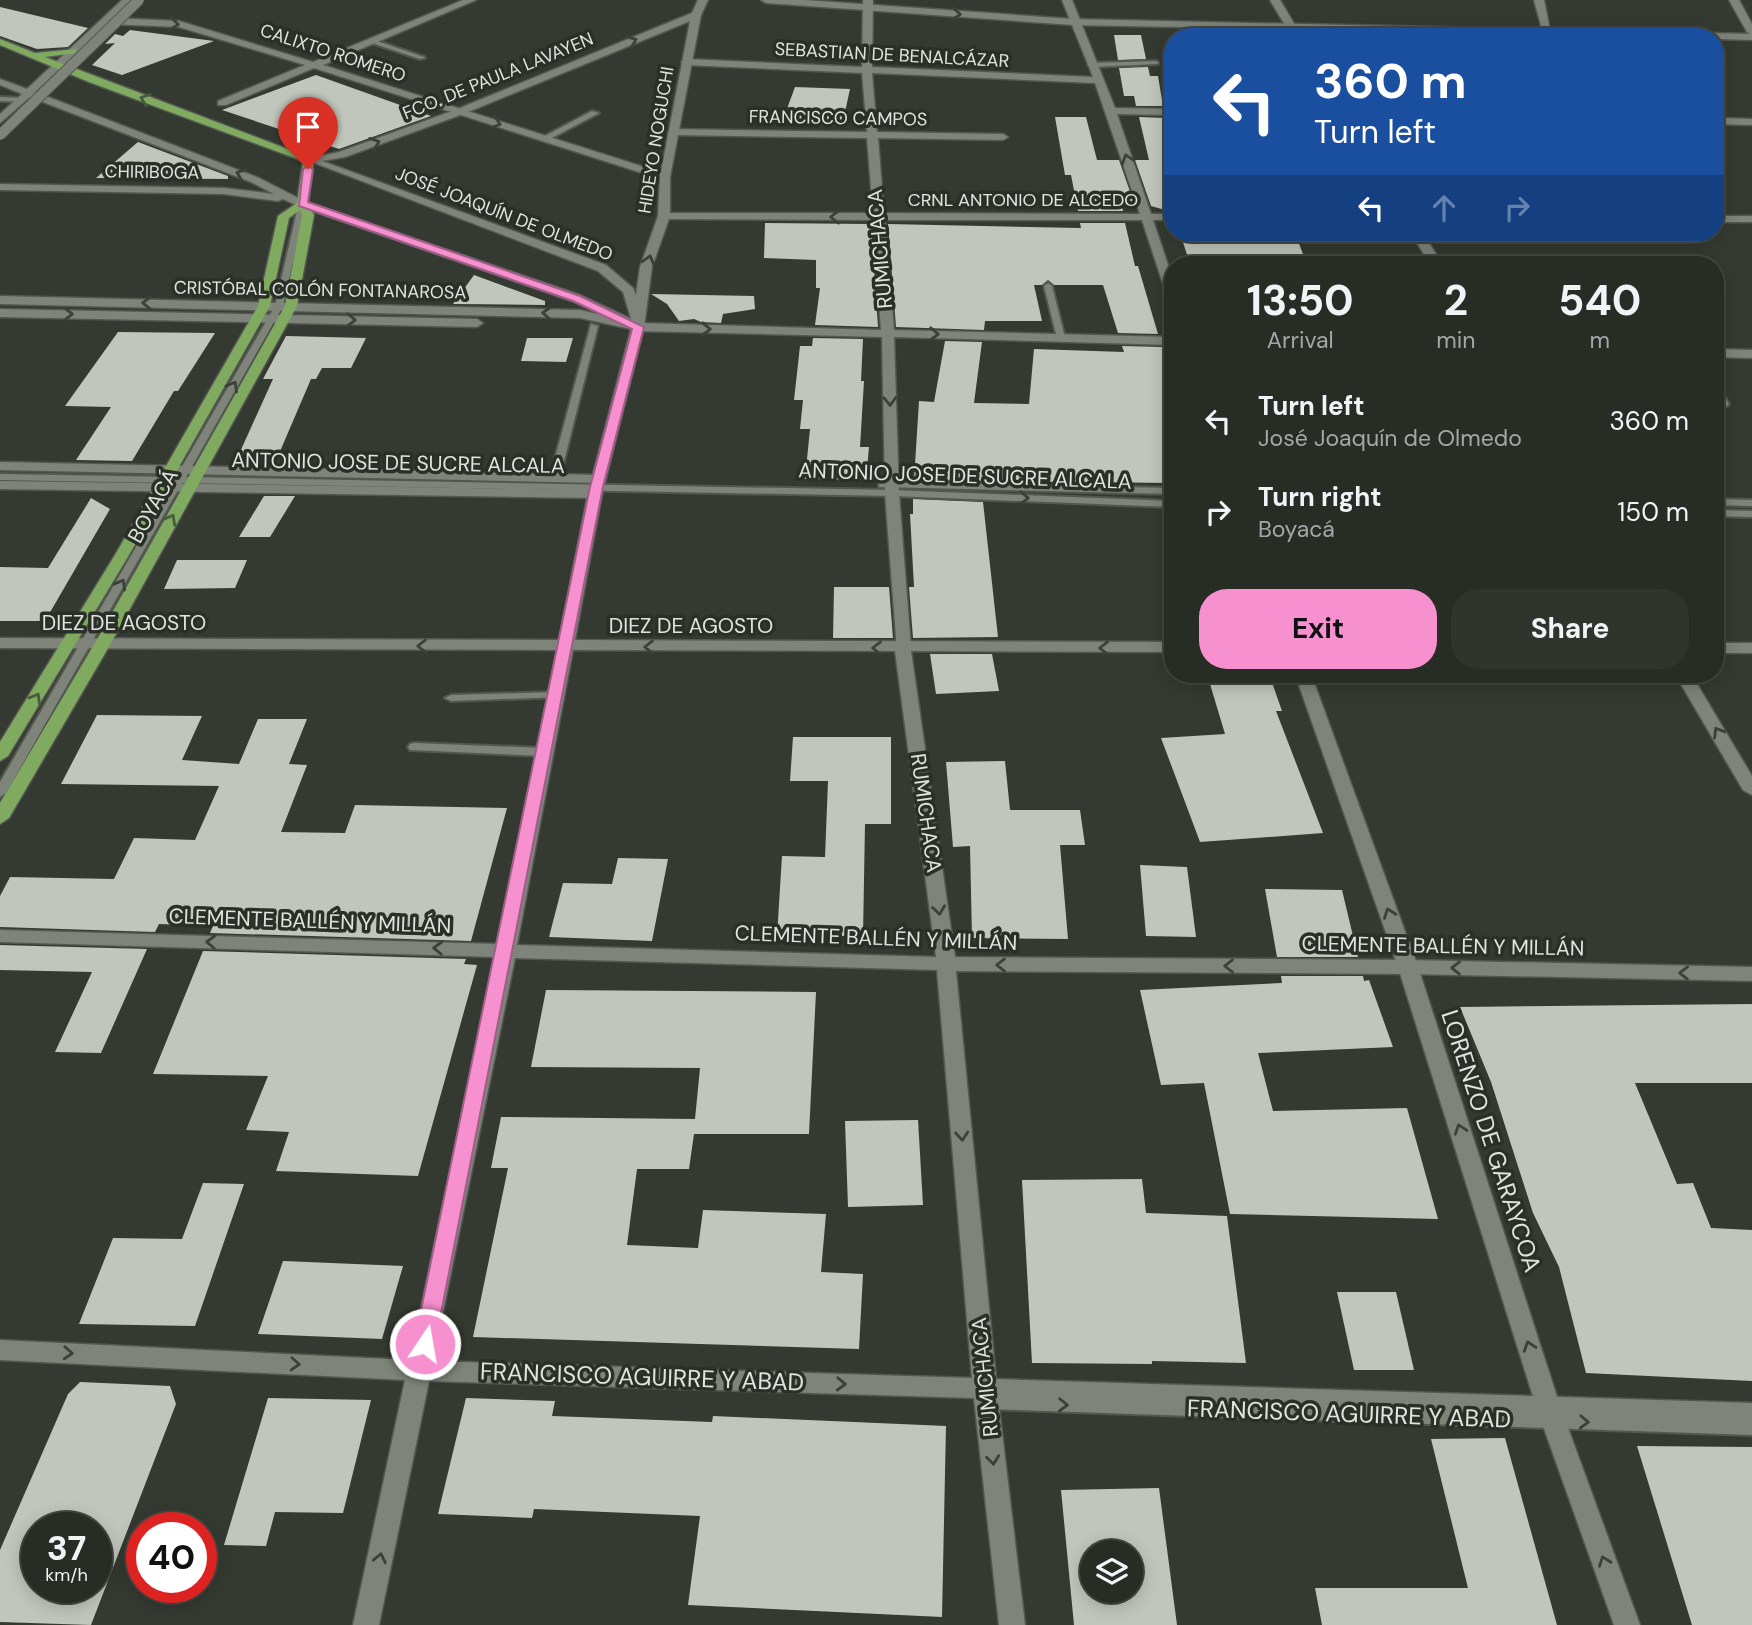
<!DOCTYPE html>
<html lang="en">
<head>
<meta charset="utf-8">
<style>
  :root { --surface:#272c25; --page:#2f342d; --text:#f1f3f6; --muted:#a4a7a7; --line:#434842; --accent:#f690cf }
  body { margin:0; font-family:"DM Sans",sans-serif; background:var(--page); color:var(--text); height:100vh; display:flex; flex-direction:column; font-size:26px; white-space:nowrap }
  * { box-sizing:border-box; margin:0 }
  p { font-size:23px; color:var(--muted) }
  .icon { flex:none; width:38px; height:38px; fill:none; stroke:currentColor; stroke-width:2; stroke-linecap:round; stroke-linejoin:round }
  .map { position:relative; flex:1; overflow:hidden }
  .side { position:absolute; left:1164px; top:256px; width:560px; height:427px; display:flex; flex-direction:column; background:var(--surface); border-radius:28px; box-shadow:0 4px 18px #0003,0 0 0 2px var(--line) }
  .side>* { flex:none }
  .top-card { position:absolute; left:1164px; top:28px; width:560px; height:214px; border-radius:28px; box-shadow:0 4px 18px #0003,0 0 0 2px var(--line); background:#1a4fa0; color:#fff; overflow:hidden }
  .fabs { position:absolute; left:1080px; top:1540px; display:grid; gap:14px }
  .fabs a { display:grid; place-items:center; width:63px; height:63px; border-radius:50%; background:var(--surface); box-shadow:0 4px 18px #0003,0 0 0 2px var(--line); font-size:35px }
  .speed { position:absolute; left:21px; top:1512px; display:flex; gap:14px; font-size:35px; font-weight:700; text-align:center }
  .speed>* { display:grid; place-content:center; width:91px; height:91px; border-radius:50%; background:var(--surface); box-shadow:0 4px 18px #0003,0 0 0 2px var(--line); line-height:1 }
  .speed small { font-size:18px; font-weight:400 }
  .speed .limit { border:10px solid #d22; background:#fff; color:#111 }
  .pin { position:absolute; display:grid; place-items:center; width:60px; height:60px; color:#fff; margin:-72px -30px; border-radius:50% 50% 50% 0; rotate:-45deg; box-shadow:0 0 7px #0007 }
  .pin .icon { rotate:45deg }
  .me { position:absolute; width:77px; margin:-38px; rotate:12deg; stroke-linejoin:round; filter:drop-shadow(0 0 5px #0008) }
  .turn { display:flex; align-items:center; gap:24px; height:147px; padding:0 35px; font-size:32px }
  .turn .icon { width:91px; height:91px; stroke-width:2.5 }
  .turn b { display:block; font-size:49px; line-height:60px }
  .lanes { display:flex; align-items:center; height:66px; padding:0 35px; background:#0003; justify-content:center; gap:35px; direction:ltr }
  .lanes .off { opacity:.35 }
  .eta { display:flex; justify-content:space-evenly; align-items:center; height:119px; text-align:center }
  .eta b { font-size:42px; font-weight:700; line-height:49px }
  .action { display:flex; gap:14px; margin-top:auto; padding:14px 35px }
  .action a { flex:1; height:80px; border-radius:28px; background:var(--accent); color:#111; font-size:28px; font-weight:700; line-height:80px; text-align:center }
  .action a+a { background:var(--page); color:var(--text) }
  ul { padding:0; list-style:none }
  li { display:flex; align-items:center; gap:21px; height:91px; padding:0 35px }
  li div { flex:1 }
  li b { display:block; font-size:26px }
  li em { font-style:normal }
  .map>svg:first-child { display:block }
</style>
</head>
<body>
<div class="map">
<svg width="1752" height="1625" viewBox="0 0 1752 1625">
  <rect width="100%" height="100%" fill="#343a31"/>
  <g fill="#c0c6bb" fill-rule="evenodd">
    <polygon points="0,7 88,28 68,47 37,49 0,36"/>
    <polygon points="130,30 214,41 122,75 92,65 115,43 105,44 115,34 123,36"/>
    <polygon points="1114,35 1141,35 1146,59 1118,60"/>
    <polygon points="1148,67 1150,76 1158,76 1163,106 1136,106 1134,96 1124,96 1119,68"/>
    <polygon points="316,75 431,116 339,149 222,110"/>
    <polygon points="795,87 850,89 842,126 792,124 788,106"/>
    <polygon points="1055,117 1086,117 1097,160 1119,160 1135,206 1122,206 1123,211 1078,211 1071,175 1065,175"/>
    <polygon points="1139,117 1166,118 1167,126 1172,126 1172,212 1151,206 1135,160 1149,160"/>
    <polygon points="138,142 228,176 228,179 96,178"/>
    <polygon points="765,223 871,224 878,327 815,325 820,288 816,288 816,260 764,258"/>
    <polygon points="1080,223 1125,223 1135,266 1138,266 1158,334 1118,333 1103,285 1054,285 1048,280 1042,285 1034,285 1042,321 985,321 984,330 896,327 888,224 1081,228"/>
    <polygon points="1180,233 1295,233 1306,262 1190,264"/>
    <polygon points="474,275 545,301 545,305 453,304"/>
    <polygon points="651,294 754,296 755,309 723,314 721,323 701,322 694,319 679,321 667,304"/>
    <polygon points="118,332 215,333 178,391 174,391 132,461 76,460 111,407 65,406"/>
    <polygon points="286,336 366,338 351,368 322,368 316,379 311,379 275,463 235,463 273,379 263,379"/>
    <polygon points="527,338 573,338 566,362 521,361"/>
    <polygon points="813,338 863,339 861,381 864,381 860,447 869,447 866,480 805,479 810,429 800,429 803,400 794,400 800,346 812,346"/>
    <polygon points="945,341 982,342 974,403 1029,404 1034,349 1124,352 1122,346 1162,347 1164,353 1168,353 1172,375 1172,483 914,480 919,401 934,402"/>
    <polygon points="264,496 295,496 270,537 239,537"/>
    <polygon points="91,498 110,509 45,621 0,621 0,567 48,568"/>
    <polygon points="913,499 983,502 998,637 913,638 909,587 914,587 910,514 913,514"/>
    <polygon points="177,560 247,560 235,588 164,589"/>
    <polygon points="834,587 889,587 893,638 833,638"/>
    <polygon points="930,654 992,654 999,691 936,694"/>
    <polygon points="1207,674 1269,674 1282,711 1276,711 1323,833 1200,842 1161,738 1225,734"/>
    <polygon points="97,715 202,716 182,760 239,764 258,719 307,719 289,764 307,765 281,832 345,833 355,805 507,808 471,941 210,933 213,926 159,924 155,932 0,927 0,896 10,877 114,879 134,838 195,840 219,786 61,784"/>
    <polygon points="793,737 891,737 891,824 865,824 863,936 777,936 782,856 825,857 828,781 790,781"/>
    <polygon points="1005,761 1010,810 1080,810 1085,845 1060,845 1068,939 972,938 970,846 953,847 946,762"/>
    <polygon points="618,858 668,859 652,941 549,937 563,883 612,884"/>
    <polygon points="1140,865 1187,867 1196,937 1146,936"/>
    <polygon points="1265,889 1342,890 1358,957 1277,957"/>
    <polygon points="0,945 147,949 101,1053 55,1052 92,972 0,970"/>
    <polygon points="203,951 466,959 464,964 477,965 418,1176 276,1171 289,1132 246,1130 268,1076 153,1074"/>
    <polygon points="1281,976 1363,976 1364,981 1369,980 1393,1047 1258,1053 1273,1111 1407,1108 1438,1219 1230,1214 1204,1083 1161,1085 1140,990 1282,983"/>
    <polygon points="546,990 816,992 809,1134 694,1134 689,1169 637,1169 627,1245 698,1248 703,1210 826,1214 821,1272 863,1274 859,1349 473,1337 508,1168 491,1168 501,1117 695,1119 700,1068 531,1067"/>
    <polygon points="1752,1004 1752,1083 1635,1083 1677,1184 1693,1183 1711,1228 1752,1230 1752,1381 1586,1373 1559,1267 1533,1213 1491,1082 1460,1007"/>
    <polygon points="918,1120 923,1205 848,1207 845,1121"/>
    <polygon points="1142,1179 1146,1213 1227,1216 1246,1363 1152,1361 1152,1364 1032,1363 1022,1180"/>
    <polygon points="203,1183 244,1184 195,1326 79,1324 113,1238 182,1239"/>
    <polygon points="283,1261 403,1266 382,1339 258,1334"/>
    <polygon points="1337,1292 1396,1292 1414,1370 1354,1370"/>
    <path d="M80,1382L170,1386L176,1404L91,1625L0,1622V1550L68,1394ZM37,1528H96V1587H37Z"/>
    <polygon points="268,1398 371,1400 343,1513 275,1512 266,1546 224,1545"/>
    <polygon points="466,1398 555,1401 552,1416 712,1422 713,1416 946,1426 942,1617 688,1605 700,1516 534,1509 532,1518 438,1514"/>
    <polygon points="1505,1438 1557,1625 1322,1625 1315,1588 1468,1588 1431,1439"/>
    <polygon points="1637,1446 1752,1447 1752,1625 1692,1625"/>
    <path d="M1159,1488L1177,1625H1074L1061,1490ZM1092,1552H1130V1591H1092Z"/>
  </g>
  <g fill="none" stroke-linecap="round" stroke-linejoin="round">
    <g stroke="#535750" stroke-width="4">
      <g id="lane">
        <polygon points="371,39 424,57 425,58 420,59 369,42 368,41"/>
        <polygon points="1156,61 1158,62 1158,64 1091,67 1088,65 1091,63"/>
        <polygon points="0,97 21,98 25,100 21,102 0,101"/>
        <polygon points="592,111 599,113 548,140 541,138"/>
        <polygon points="299,202 306,204 283,306 186,477 892,490 1172,501 1172,507 892,496 182,483 6,793 0,797 0,782 173,483 0,480 0,474 176,477 275,306"/>
        <polygon points="1048,283 1052,286 1065,338 1064,340 1057,338 1044,286"/>
        <polygon points="591,324 598,326 560,477 555,480 550,477"/>
        <path d="M1715,385L1718,386L1729,404L1727,406H1721C1716,399 1715,394 1715,385Z"/>
        <polygon points="882,482 1172,488 1172,494 879,487 879,483"/>
        <polygon points="1715,499 1752,500 1752,506 1715,505"/>
        <polygon points="1715,510 1752,511 1752,517 1715,516"/>
        <polygon points="557,692 561,693 563,695 561,697 451,701 445,698 451,695"/>
        <polygon points="414,743 544,748 550,752 544,756 410,750 408,747 410,744"/>
        <polygon points="985,1395 1752,1421 1752,1435 985,1409 979,1407 977,1402 979,1397"/>
      </g>
    </g>
    <g stroke="#535750" stroke-width="3">
      <g id="street">
        <path d="M122,0H132L113,18L179,21L313,62L463,0H476L323,65L669,175V179H661L314,68L226,105H218V101L305,65L179,27L107,24L35,92L259,178L306,202L580,295L640,323L881,330L873,220L664,219L658,216L664,213H873L867,138L673,135L668,132L673,129L867,132L862,73L686,65L681,62L686,59L862,67L863,0H873L872,67L1093,77L1062,0H1072L1115,108L1172,109V115L1117,114L1151,214H1172V220H1153L1172,277V297L1166,293L1142,220H885L894,330L1172,337V345L894,337L899,493L911,648L909,651H897L885,493L882,337L638,331L572,301L298,206L283,199L278,201L224,194L0,190V184L224,188L274,194L251,182L30,97L0,123V114L22,94L0,85V79L27,89ZM872,73L1095,83L1140,214L884,213L878,138L1003,140L1008,137L1003,134L877,132Z"/>
        <polygon points="1270,0 1280,0 1302,37 1292,37"/>
        <polygon points="1534,0 1544,0 1551,35 1543,33"/>
        <polygon points="1729,0 1739,0 1752,24 1752,35 1747,32"/>
        <polygon points="1715,118 1752,119 1752,125 1715,124"/>
        <rect x="1715" y="216" width="37" height="6"/>
        <polygon points="1411,233 1423,233 1442,264 1430,264"/>
        <polygon points="1715,349 1752,350 1752,358 1715,357"/>
        <polygon points="0,462 599,475 606,479 599,483 0,470"/>
        <polygon points="0,481 595,490 602,494 595,498 0,489"/>
        <polygon points="1295,674 1311,674 1418,967 1560,1406 1640,1625 1614,1625 1536,1406 1398,967"/>
        <polygon points="1675,674 1691,674 1752,776 1752,795 1743,790"/>
      </g>
    </g>
    <g stroke="#535750" stroke-width="3">
      <g id="secondary">
        <path d="M698,0H708L701,15L670,177V216L652,267L644,327L602,494L575,640L1172,642V652L911,651L955,957L1408,960L1752,967V981L1408,974L956,971L996,1379L1752,1403V1423L998,1399L1025,1625H999L974,1398L429,1381L379,1625H353L405,1380L0,1360V1340L410,1360L496,957L0,942V930L498,944L557,650L0,648V638L559,640L588,494L631,329L580,318L0,304V296L580,310L632,322L623,292L598,271L304,159L339,152L455,110L692,13ZM690,21L660,177L658,216L640,267L636,295L633,288L606,265L322,161L345,157L463,114ZM573,650L895,651L936,957L517,945ZM515,958L937,970L972,1378L433,1361Z"/>
        <polygon points="761,0 804,0 1073,19 1752,34 1752,40 1715,39 1715,37 1073,25 766,3"/>
        <polygon points="0,309 477,319 483,323 477,327 0,317"/>
        <rect x="1715" y="643" width="37" height="10"/>
      </g>
    </g>
    <g stroke="#535750" stroke-width="3">
      <polygon id="primary" points="0,39 35,53 76,49 76,53 45,57 314,159 308,204 314,215 297,306 111,643 9,818 0,824 0,803 95,643 285,306 302,215 300,210 289,218 270,306 129,555 8,756 0,761 0,742 115,555 258,306 278,216 297,203 303,161 89,82 0,45"/>
    </g>
    <use href="#lane" fill="#7e847a" fill-rule="evenodd"/>
    <use href="#street" fill="#7e847a" fill-rule="evenodd"/>
    <use href="#secondary" fill="#7e847a" fill-rule="evenodd"/>
    <use href="#primary" fill="#81aa61" fill-rule="evenodd"/>
    <g stroke="#535750" stroke-width="12" stroke-linecap="butt">
      <polyline id="street-bridge" points="0,135 139,0"/>
    </g>
    <use href="#street-bridge" stroke="#7e847a" stroke-width="10"/>
  </g>
  <defs><path id="oneway-chevron" d="M-2-3.5L2.5 0L-2 3.5" fill="none" stroke-width="1.6" stroke-linecap="round" stroke-linejoin="round" transform="scale(1.75)"/></defs>
  <g stroke="#3b4138">
    <use href="#oneway-chevron" transform="translate(956 14) rotate(4)"/>
    <use href="#oneway-chevron" transform="translate(174 24) rotate(7)"/>
    <use href="#oneway-chevron" transform="translate(632 41) rotate(-22)"/>
    <use href="#oneway-chevron" transform="translate(496 123) rotate(17)"/>
    <use href="#oneway-chevron" transform="translate(375 143) rotate(-20)"/>
    <use href="#oneway-chevron" transform="translate(1127 159) rotate(-109)"/>
    <use href="#oneway-chevron" transform="translate(241 174) rotate(-159)"/>
    <use href="#oneway-chevron" transform="translate(835 217) rotate(-180)"/>
    <use href="#oneway-chevron" transform="translate(649 260) rotate(-74)"/>
    <use href="#oneway-chevron" transform="translate(147 303) rotate(-179)"/>
    <use href="#oneway-chevron" transform="translate(547 313) rotate(-178)"/>
    <use href="#oneway-chevron" transform="translate(68 314) rotate(1)"/>
    <use href="#oneway-chevron" transform="translate(351 320) rotate(2)"/>
    <use href="#oneway-chevron" transform="translate(706 329) rotate(1)"/>
    <use href="#oneway-chevron" transform="translate(934 334) rotate(2)"/>
    <use href="#oneway-chevron" transform="translate(233 386) rotate(-60)"/>
    <use href="#oneway-chevron" transform="translate(890 401) rotate(88)"/>
    <use href="#oneway-chevron" transform="translate(1024 498) rotate(2)"/>
    <use href="#oneway-chevron" transform="translate(121 584) rotate(-61)"/>
    <use href="#oneway-chevron" transform="translate(422 646) rotate(-180)"/>
    <use href="#oneway-chevron" transform="translate(649 647) rotate(-180)"/>
    <use href="#oneway-chevron" transform="translate(877 648) rotate(-180)"/>
    <use href="#oneway-chevron" transform="translate(1104 648) rotate(180)"/>
    <use href="#oneway-chevron" transform="translate(1718 732) rotate(-121)"/>
    <use href="#oneway-chevron" transform="translate(939 910) rotate(82)"/>
    <use href="#oneway-chevron" transform="translate(1389 913) rotate(-110)"/>
    <use href="#oneway-chevron" transform="translate(211 942) rotate(-178)"/>
    <use href="#oneway-chevron" transform="translate(438 948) rotate(-178)"/>
    <use href="#oneway-chevron" transform="translate(1001 965) rotate(-180)"/>
    <use href="#oneway-chevron" transform="translate(1229 966) rotate(-180)"/>
    <use href="#oneway-chevron" transform="translate(1456 968) rotate(-179)"/>
    <use href="#oneway-chevron" transform="translate(1684 973) rotate(-179)"/>
    <use href="#oneway-chevron" transform="translate(1460 1129) rotate(-108)"/>
    <use href="#oneway-chevron" transform="translate(962 1136) rotate(85)"/>
    <use href="#oneway-chevron" transform="translate(1529 1346) rotate(-108)"/>
    <use href="#oneway-chevron" transform="translate(68 1353) rotate(3)"/>
    <use href="#oneway-chevron" transform="translate(295 1364) rotate(3)"/>
    <use href="#oneway-chevron" transform="translate(841 1384) rotate(2)"/>
    <use href="#oneway-chevron" transform="translate(1063 1405) rotate(2)"/>
    <use href="#oneway-chevron" transform="translate(1584 1422) rotate(2)"/>
    <use href="#oneway-chevron" transform="translate(993 1460) rotate(83)"/>
    <use href="#oneway-chevron" transform="translate(380 1558) rotate(-78)"/>
    <use href="#oneway-chevron" transform="translate(1604 1561) rotate(-110)"/>
  </g>
  <g stroke="#485b3b">
    <use href="#oneway-chevron" transform="translate(145 99) rotate(-160)"/>
    <use href="#oneway-chevron" transform="translate(171 519) rotate(-61)"/>
    <use href="#oneway-chevron" transform="translate(36 698) rotate(-59)"/>
  </g>
  <polygon fill="#f690cf" stroke="#a05e87" stroke-width="2" points="308,166 313,169 308,202 580,296 644,327 603,487 435,1344 432,1350 425,1353 417,1350 414,1344 590,487 632,329 573,301 299,206 303,169"/>
  <g text-anchor="middle" stroke-width="7" stroke-linejoin="round" paint-order="stroke">
    <g font-size="18" fill="#e0e3de" stroke="#2a3027">
      <text transform="translate(333 53) rotate(18)" y="6">CALIXTO ROMERO</text>
      <text transform="translate(892 55) rotate(3)" y="6">SEBASTIAN DE BENALCÁZAR</text>
      <text transform="translate(498 76) rotate(-22)" y="6">FCO. DE PAULA LAVAYEN</text>
      <text transform="translate(838 118) rotate(1)" y="6">FRANCISCO CAMPOS</text>
      <text transform="translate(656 140) rotate(-81)" y="6">HIDEYO NOGUCHI</text>
      <text transform="translate(152 172) rotate(1)" y="6">CHIRIBOGA</text>
      <text x="1023" y="206">CRNL ANTONIO DE ALCEDO</text>
      <text transform="translate(504 214) rotate(21)" y="6">JOSÉ JOAQUÍN DE OLMEDO</text>
      <text transform="translate(320 290) rotate(1)" y="6">CRISTÓBAL COLÓN FONTANAROSA</text>
    </g>
    <g font-size="21" fill="#e0e3de" stroke="#2a3027">
      <text transform="translate(880 249) rotate(-95)" y="7">RUMICHACA</text>
      <text transform="translate(398 463) rotate(1)" y="7">ANTONIO JOSE DE SUCRE ALCALA</text>
      <text transform="translate(965 476) rotate(2)" y="7">ANTONIO JOSE DE SUCRE ALCALA</text>
      <text transform="translate(153 506) rotate(-61)" y="7">BOYACÁ</text>
      <text x="124" y="630">DIEZ DE AGOSTO</text>
      <text x="691" y="633">DIEZ DE AGOSTO</text>
      <text transform="translate(926 813) rotate(82)" y="7">RUMICHACA</text>
      <text transform="translate(310 921) rotate(2)" y="7">CLEMENTE BALLÉN Y MILLÁN</text>
      <text transform="translate(876 938) rotate(2)" y="7">CLEMENTE BALLÉN Y MILLÁN</text>
      <text transform="translate(1443 946) rotate(1)" y="7">CLEMENTE BALLÉN Y MILLÁN</text>
      <text transform="translate(985 1377) rotate(-96)" y="7">RUMICHACA</text>
    </g>
    <g font-size="24" fill="#e0e3de" stroke="#2a3027">
      <text transform="translate(1491 1141) rotate(72)" y="8">LORENZO DE GARAYCOA</text>
      <text transform="translate(642 1377) rotate(2)" y="8">FRANCISCO AGUIRRE Y ABAD</text>
      <text transform="translate(1349 1414) rotate(2)" y="8">FRANCISCO AGUIRRE Y ABAD</text>
    </g>
  </g>
</svg>
<div class="fabs">
<a><svg class="icon" aria-label="layers" viewBox="0 0 24 24"><path d="M12 4l9 5-9 5-9-5zM3 14l9 5 9-5"/></svg></a>
</div>
<div class="speed"><div>37<small>km/h</small></div><div class="limit">40</div></div>
<div class="pin" style="left:308px;top:169px;background:#d93025"><svg class="icon" aria-label="arrive" viewBox="0 0 24 24"><path d="M6 21V4h12l-3 4 3 4H6"/></svg></div>
<svg class="me" style="left:425px;top:1344px" viewBox="-20 -20 40 40"><circle r="17" fill="#f690cf" stroke="#fff" stroke-width="3"/><path d="M0-11L8 9 0 5-8 9z" fill="#fff"/></svg>
<div class="top-card">
<div class="turn"><svg class="icon" aria-label="left" viewBox="0 0 24 24"><path d="M17 20v-9H6M10 6l-5 5 5 5"/></svg><div><b>360 m</b>Turn left</div></div>
<div class="lanes"><svg class="icon" aria-label="left" viewBox="0 0 24 24"><path d="M17 20v-9H6M10 6l-5 5 5 5"/></svg><svg class="icon off" aria-label="ahead" viewBox="0 0 24 24"><path d="M12 20V5M6 11l6-6 6 6"/></svg><svg class="icon off" aria-label="right" viewBox="0 0 24 24"><path d="M7 20v-9h11M14 6l5 5-5 5"/></svg></div>
</div>
<section class="side">
<div class="eta">
<div><b>13:50</b><p>Arrival</p></div>
<div><b>2</b><p>min</p></div>
<div><b>540</b><p>m</p></div>
</div>
<ul>
<li><svg class="icon" aria-label="left" viewBox="0 0 24 24"><path d="M17 20v-9H6M10 6l-5 5 5 5"/></svg><div><b>Turn left</b><p>José Joaquín de Olmedo</p></div><em>360 m</em></li>
<li><svg class="icon" aria-label="right" viewBox="0 0 24 24"><path d="M7 20v-9h11M14 6l5 5-5 5"/></svg><div><b>Turn right</b><p>Boyacá</p></div><em>150 m</em></li>
</ul>
<div class="action"><a>Exit</a><a>Share</a></div>
</section>
</div>
</body>
</html>
